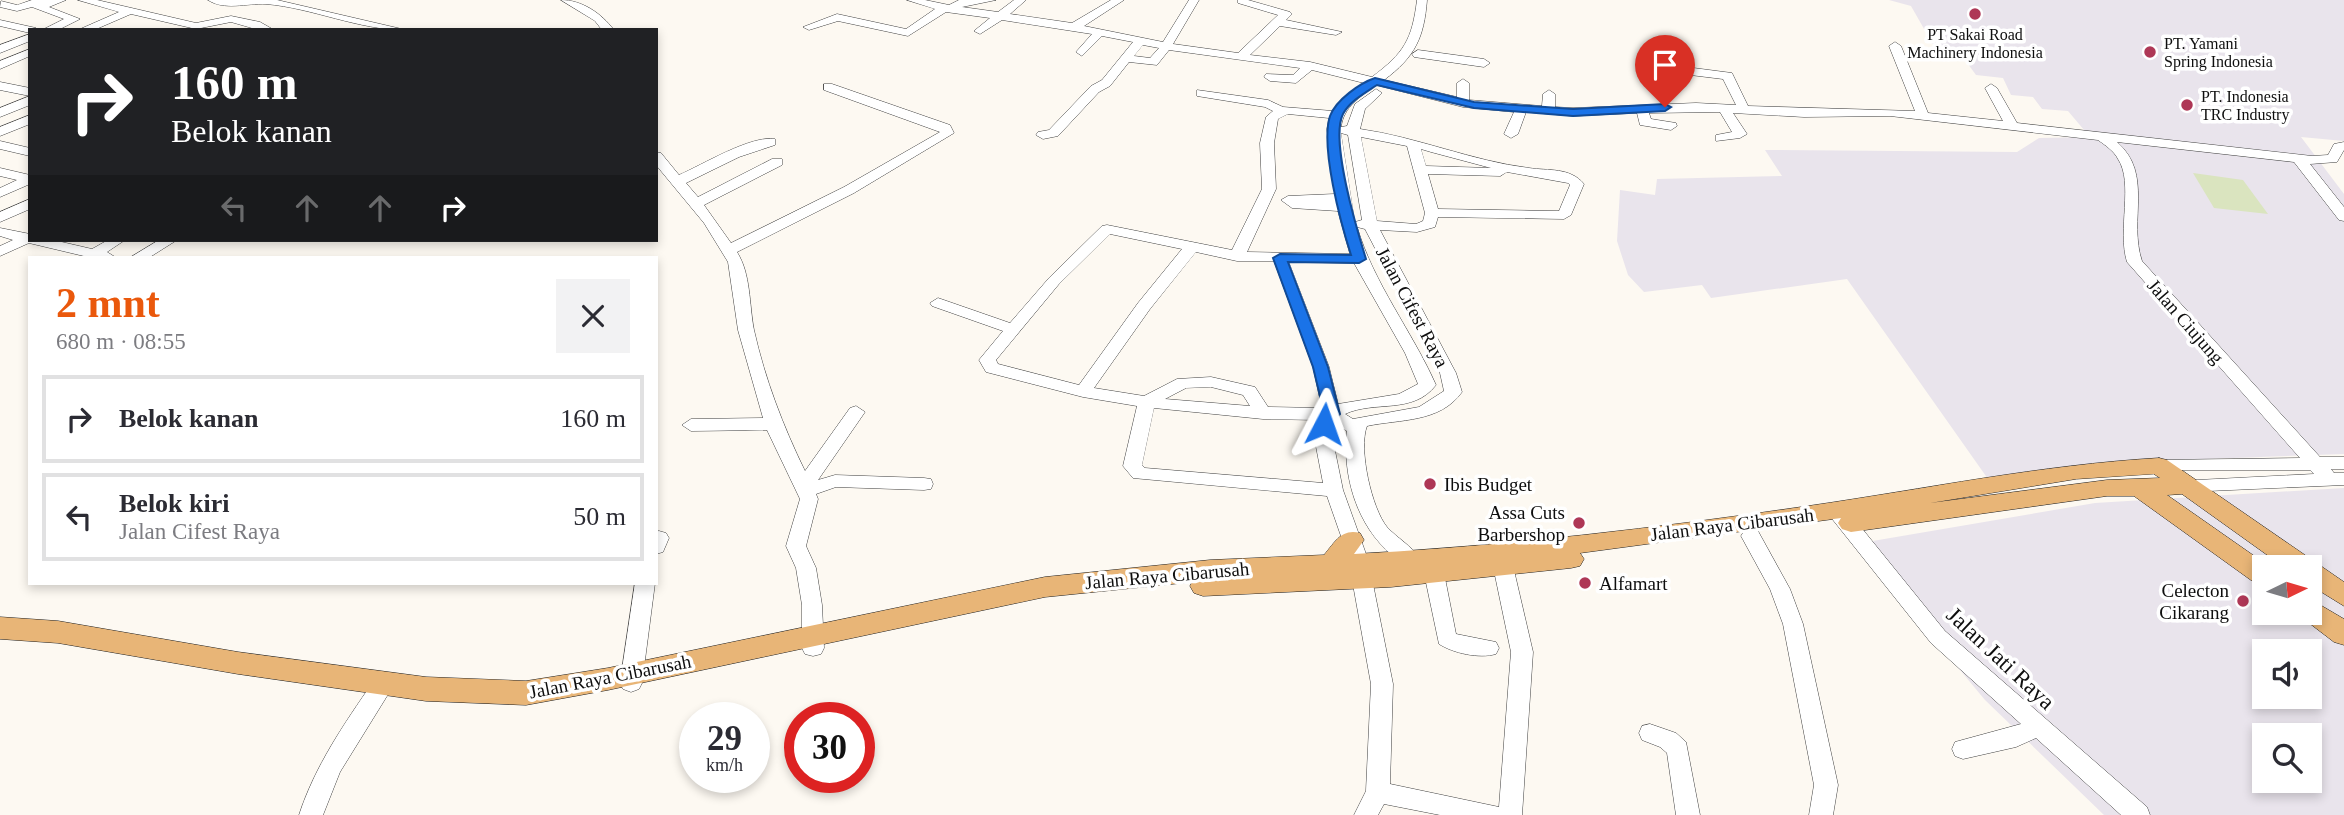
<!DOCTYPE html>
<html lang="id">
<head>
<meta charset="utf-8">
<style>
  :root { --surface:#fff; --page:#f2f2f3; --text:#2b2b33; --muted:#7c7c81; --line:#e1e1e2; --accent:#ea580c }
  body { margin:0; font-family:"Times New Roman",serif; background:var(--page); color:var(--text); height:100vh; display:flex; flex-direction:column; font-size:26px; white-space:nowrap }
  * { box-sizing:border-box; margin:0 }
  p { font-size:23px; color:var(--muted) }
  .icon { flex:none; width:38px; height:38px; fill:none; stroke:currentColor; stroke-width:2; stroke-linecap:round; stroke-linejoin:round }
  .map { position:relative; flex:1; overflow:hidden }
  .details { position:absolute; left:28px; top:256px; width:630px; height:329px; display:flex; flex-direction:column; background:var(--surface); border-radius:0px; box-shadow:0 4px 10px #0003 }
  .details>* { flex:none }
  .banner { position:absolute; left:28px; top:28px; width:630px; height:214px; border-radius:0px; box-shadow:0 4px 10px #0003; background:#202124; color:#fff; overflow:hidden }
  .needle { width:46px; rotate:85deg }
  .buttons { position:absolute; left:2252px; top:555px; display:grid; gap:14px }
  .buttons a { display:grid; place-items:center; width:70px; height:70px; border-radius:0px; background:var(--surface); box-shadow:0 4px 10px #0003; font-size:35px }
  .speed { position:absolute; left:679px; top:702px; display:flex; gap:14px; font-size:35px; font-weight:700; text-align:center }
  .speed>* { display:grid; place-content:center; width:91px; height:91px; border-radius:50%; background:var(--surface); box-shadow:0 4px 10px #0003; line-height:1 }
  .speed small { font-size:18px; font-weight:400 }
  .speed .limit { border:10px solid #d22; background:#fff; color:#111 }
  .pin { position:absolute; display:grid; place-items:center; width:60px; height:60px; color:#fff; margin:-72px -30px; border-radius:50% 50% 50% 0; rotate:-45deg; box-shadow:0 0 7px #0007 }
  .pin .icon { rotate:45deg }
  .me { position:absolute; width:77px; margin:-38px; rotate:4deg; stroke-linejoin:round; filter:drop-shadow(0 0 5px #0008) }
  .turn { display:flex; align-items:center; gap:24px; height:147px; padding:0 28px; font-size:32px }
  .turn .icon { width:91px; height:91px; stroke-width:2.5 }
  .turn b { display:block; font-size:49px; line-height:60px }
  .lanes { display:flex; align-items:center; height:66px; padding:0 28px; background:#0003; justify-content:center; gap:35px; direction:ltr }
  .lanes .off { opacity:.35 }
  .round { display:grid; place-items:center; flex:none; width:74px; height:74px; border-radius:0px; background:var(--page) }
  .overview { display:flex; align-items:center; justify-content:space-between; height:119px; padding:0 28px }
  h1 { font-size:42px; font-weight:800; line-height:52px; color:var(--accent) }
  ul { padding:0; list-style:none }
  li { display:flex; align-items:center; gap:21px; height:88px; margin:0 14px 10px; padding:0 14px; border:4px solid var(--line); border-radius:0px }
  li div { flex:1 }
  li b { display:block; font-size:26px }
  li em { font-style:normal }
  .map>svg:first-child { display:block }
</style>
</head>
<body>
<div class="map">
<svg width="2344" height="815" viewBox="0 0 2344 815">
  <rect width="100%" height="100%" fill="#fdf9f2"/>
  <g fill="#e9e4ec" fill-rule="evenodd">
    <polygon points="1889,0 2344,0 2344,141 2301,137 2344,194 2344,454 2095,463 1988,479 1847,279 1711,298 1702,285 1644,292 1628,275 1617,241 1620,190 1655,195 1657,179 1782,176 1765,150 2017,152 2039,138 2090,137 2068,111 2042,109 2033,97 2011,95 2003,78 1976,75 1965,60 1950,60 1935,48 1911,6"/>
    <path d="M2344,488V815H2104L1985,700L1855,544L2095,503ZM2264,567H2310V612H2264ZM2264,651H2310V696H2264ZM2264,735H2310V780H2264Z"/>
  </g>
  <polygon fill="#dae4bf" points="2193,173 2243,180 2268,214 2214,208"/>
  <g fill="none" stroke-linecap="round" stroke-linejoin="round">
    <g stroke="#414141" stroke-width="1">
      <g id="minor">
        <polygon points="32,0 66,0 49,7 80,19 58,30 42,30 64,19 32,7 17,11 0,7 1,1 17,5"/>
        <polygon points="78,0 97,0 196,23 231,16 260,22 274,30 259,30 231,22 196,29 131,14 94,30 78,30 119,12"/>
        <path d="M208,0H277L406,30C358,30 313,8 266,4C247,3 224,11 208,0Z"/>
        <path d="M561,0C582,0 601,13 614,30H602L595,21Z"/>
        <path d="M907,0H925L949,5L959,0H996L962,7L998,12L1014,0H1026L1010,14L1072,23L1111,0H1124L1084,26L1163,42L1189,0H1199L1173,44L1238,53L1278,15L1238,3V0H1248L1290,12L1292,14L1286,20L1342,32L1336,35L1280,26L1250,55L1310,62L1372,77C1404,53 1412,40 1417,0H1427C1424,38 1415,57 1384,80L1457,97V83L1463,79L1469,83V100L1542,106L1543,94L1549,90L1555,94V107L1573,108L1696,103L1736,105L1723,79L1674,73L1672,70L1678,66L1732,73L1748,106L1915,111L1889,46L1895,42L1901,46L1928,113L2003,121L1985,88L1991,84L1997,88L2017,123L2312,156L2328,155L2334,144L2344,142V150L2337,162L2310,164L2344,207V221L2339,220L2294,162L2117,142C2154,174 2128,220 2142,261L2320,457H2344V469H2331L2334,473H2344V485L2185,492L2178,491L2176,486L2178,481L2314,474L2310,470H2152L2150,466L2159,460L2300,458L2127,262C2117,230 2134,183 2118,159C2114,151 2105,145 2098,140L1890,116L1804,117L1733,113L1747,134L1740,138L1716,141V135L1732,132L1720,112L1649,113L1651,119L1676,123L1677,126L1671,130L1640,125L1637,113L1573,116L1526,112L1518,134L1511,138L1504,134L1514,112L1463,107L1376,85C1360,97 1344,106 1341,127L1347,126L1355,104L1376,89L1382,93L1365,109L1360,129C1417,137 1472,161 1529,168C1548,171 1570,167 1584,184L1571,215L1564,219L1438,217L1435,227L1417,232L1380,230L1456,373L1462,392C1440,423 1400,419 1367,426C1358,449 1372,509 1387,527C1397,538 1412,546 1419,558L1416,563C1405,566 1400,562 1392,555C1357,526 1342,476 1347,431L1335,424L1331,431L1343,490L1366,554L1363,559H1349L1327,496L1133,478L1123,466L1137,406L1083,397L986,372L979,360L1003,331L932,306L930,303L938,298L1010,323L1049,278L1102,226L1107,225L1232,250L1262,189L1260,143L1266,117L1273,111L1265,107L1197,96V90L1268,100L1283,107L1333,111L1343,98L1364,83L1312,70L1296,83L1270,81L1264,77L1266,74L1293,75L1300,68L1169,50L1157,65L1129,62L1110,86L1099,92L1058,136L1043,139L1036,135L1038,132L1049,130L1091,86L1102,80L1133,42L1102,36L1082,56L1076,52L1092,34L1002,20L980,34L974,31L990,18L946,12L908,36L838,21L809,30L803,27L837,14L906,29L935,9ZM1143,45L1159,48L1150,58L1134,56ZM1288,114L1329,118L1327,129L1335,194L1288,196L1281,200L1292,208L1338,211L1350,254L1247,252L1276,189L1274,143L1278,119ZM1341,133L1348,135L1362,220L1355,222ZM1361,137L1407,146L1425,213L1423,221L1416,224L1377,221ZM1421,149L1431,152L1491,168L1426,166ZM1507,172L1568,183L1570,185L1559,211L1438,209L1428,174L1500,176ZM1357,227L1365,229L1440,373L1444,391L1419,407L1353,419L1345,414C1375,400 1413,415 1436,385C1412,331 1374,284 1357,227ZM1110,234L1182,249L1138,303L1079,385L998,364L996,360L1059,284ZM1196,252L1237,261H1274L1313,367L1322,408L1268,407L1255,387L1211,377L1177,379L1144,396L1094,388L1150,309ZM1289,262L1354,263L1405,353L1418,384L1399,394L1338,404L1329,367ZM1211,387L1243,395L1250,406L1165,399L1186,388ZM1154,408L1263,419L1319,420L1313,431L1323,483L1145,468L1142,465Z"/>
        <polygon points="0,20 36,28 38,30 30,30 30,33 0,26"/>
        <polygon points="30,34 30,41 0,53 0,45"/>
        <polygon points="30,49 30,56 0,69 0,61"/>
        <polygon points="1418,50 1484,59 1490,63 1484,67 1414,57 1412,54"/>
        <polygon points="0,82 30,88 30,96 0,90"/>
        <path d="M824,84H832L950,125L954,133L854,193L737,252C751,274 749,304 754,330C765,379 783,426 805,471L850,408L856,406L865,412L818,480L835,475L924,478L931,479L933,484L931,489L924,490L836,487L816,494L818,499L806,546L816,568L822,605L824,648L821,654L813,656L805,654L802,648V605L796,568L786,546L800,499L767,430L691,431L682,425L691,419L763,418L738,330L728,262L704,223L656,165V152L661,153L679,175C702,165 751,135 775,139V145L739,157L686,183L698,197L772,159H782V165L704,205L731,243L844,187L940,132L824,90Z"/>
        <polygon points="30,96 30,105 0,117 0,108"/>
        <polygon points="30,115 30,124 0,136 0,127"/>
        <polygon points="0,141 30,148 30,156 0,149"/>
        <polygon points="0,168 30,175 30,184 0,197 0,188 17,180 0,176"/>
        <polygon points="30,199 30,209 0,222 0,212"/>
        <polygon points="0,228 30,234 30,240 53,240 92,249 108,240 125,240 107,252 115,257 88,257 29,243 0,256 0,246 13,240 0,236"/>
        <polygon points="159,240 177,240 150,257 131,257"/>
        <polygon points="1840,508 1847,510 1945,631 2147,807 2150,815 2121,815 2036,738 2016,747 1963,759 1955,756 1952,749 1955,742 2021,724 1931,643 1833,520 1830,515 1833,510"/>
        <polygon points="1751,529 1758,531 1790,589 1803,624 1838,785 1833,815 1809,815 1814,785 1783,624 1770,589 1741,536 1744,531"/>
        <polygon points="659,531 666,533 669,538 663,552 656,554 656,532"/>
        <polygon points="1503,559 1510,561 1513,566 1533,652 1522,815 1440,815 1384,804 1378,815 1354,815 1366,791 1371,684 1352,579 1355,574 1362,571 1369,574 1372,579 1393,684 1390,784 1499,807 1511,652 1493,566 1496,561"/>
        <path d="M1434,566L1441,568L1444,573L1456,634L1496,642L1499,648L1496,654C1479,659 1453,653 1439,644L1424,573L1427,568Z"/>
        <polygon points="635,583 655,583 642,683 639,689 631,692 623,689 620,683"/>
        <path d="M381,679L389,682L392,688L340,772L323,815H299C315,766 344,724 373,682Z"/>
        <polygon points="1650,724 1676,733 1686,742 1700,815 1676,815 1667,753 1660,747 1642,740 1639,733 1642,726"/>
      </g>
    </g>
    <g stroke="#1f1f1f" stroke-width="1">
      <g id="major">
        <path d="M2159,458L2167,460L2344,582V606L2310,585V567H2284L2182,494L2167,495L2270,567H2264V586L2255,583L2134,496H2107L1851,532L1842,529L1838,523L1841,518L1580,553L1584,559L1580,566L1571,568L1391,587L1203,596L1194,593L1190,586L1192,582L1045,597L608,690L526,705L426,701L238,674L58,643L0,639V617L58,621L238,652L426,677L526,681L608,668L1045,577L1210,560L1324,555C1335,542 1342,528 1360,533L1364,540L1354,554C1505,546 1658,528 1808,506C1926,489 2040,465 2159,458ZM2154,474L2160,478L2107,480L1930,503L2076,479Z"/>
        <polygon points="2310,599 2344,619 2344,645 2334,642 2300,616 2298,612 2310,612"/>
      </g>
    </g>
    <use href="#minor" fill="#fff" fill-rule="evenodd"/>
    <use href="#major" fill="#e8b577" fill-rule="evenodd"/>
  </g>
  <path fill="#1a73e8" stroke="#114b97" stroke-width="2" d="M1375,78L1474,102L1573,109L1665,104L1671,107L1665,111L1573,116L1474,108L1377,85C1365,93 1350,101 1343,114C1330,140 1357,230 1366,259L1359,263L1288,262L1328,367L1340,414L1330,427L1324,429L1316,424L1324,413L1313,367L1273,258L1280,254L1351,255C1341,224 1320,147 1330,116C1336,100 1360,83 1375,78Z"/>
  <g fill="#ae3756" stroke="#fff" stroke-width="2.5">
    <circle cx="1975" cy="14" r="7"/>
    <circle cx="2150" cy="52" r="7"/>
    <circle cx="2187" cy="105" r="7"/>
    <circle cx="1430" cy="484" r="7"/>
    <circle cx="1579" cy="523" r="7"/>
    <circle cx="1585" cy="583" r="7"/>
    <circle cx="2243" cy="601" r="7"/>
  </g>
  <g text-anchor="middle" stroke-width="7" stroke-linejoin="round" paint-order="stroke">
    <g font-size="16" fill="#0e0e0e" stroke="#fff" text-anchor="start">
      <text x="1975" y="40" text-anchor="middle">PT Sakai Road<tspan x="1975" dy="18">Machinery Indonesia</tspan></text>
      <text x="2164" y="49">PT. Yamani<tspan x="2164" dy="18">Spring Indonesia</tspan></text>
      <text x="2201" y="102">PT. Indonesia<tspan x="2201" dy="18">TRC Industry</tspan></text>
    </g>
    <g font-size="19" fill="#0e0e0e" stroke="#fff">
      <text transform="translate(1413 307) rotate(62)" y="7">Jalan Cifest Raya</text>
      <text transform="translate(2186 321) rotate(49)" y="7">Jalan Ciujung</text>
      <text transform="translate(1732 524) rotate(-7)" y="7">Jalan Raya Cibarusah</text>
      <text transform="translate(1167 575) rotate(-5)" y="7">Jalan Raya Cibarusah</text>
      <text transform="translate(610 676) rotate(-11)" y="7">Jalan Raya Cibarusah</text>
    </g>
    <g font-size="19" fill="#0e0e0e" stroke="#fff" text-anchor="start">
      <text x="1444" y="491">Ibis Budget</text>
      <text x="1565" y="519" text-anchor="end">Assa Cuts<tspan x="1565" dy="22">Barbershop</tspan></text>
      <text x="1599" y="590">Alfamart</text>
      <text x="2229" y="597" text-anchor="end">Celecton<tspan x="2229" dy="22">Cikarang</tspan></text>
    </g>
    <g font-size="23" fill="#0e0e0e" stroke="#fff">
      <text transform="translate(2001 658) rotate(43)" y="8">Jalan Jati Raya</text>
    </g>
  </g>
</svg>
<div class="buttons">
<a><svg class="needle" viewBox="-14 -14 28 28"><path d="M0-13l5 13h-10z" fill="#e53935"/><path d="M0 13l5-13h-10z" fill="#7c7c81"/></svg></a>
<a><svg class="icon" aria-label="sound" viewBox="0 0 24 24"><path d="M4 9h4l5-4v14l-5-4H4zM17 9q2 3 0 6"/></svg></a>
<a><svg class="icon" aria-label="search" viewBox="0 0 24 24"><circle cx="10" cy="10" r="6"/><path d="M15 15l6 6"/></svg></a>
</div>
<div class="speed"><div>29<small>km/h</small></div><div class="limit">30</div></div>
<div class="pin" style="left:1665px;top:107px;background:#d93025"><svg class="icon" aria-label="arrive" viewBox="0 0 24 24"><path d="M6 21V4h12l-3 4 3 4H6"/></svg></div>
<svg class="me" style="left:1324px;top:424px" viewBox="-20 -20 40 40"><path d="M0-17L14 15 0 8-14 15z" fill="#1a73e8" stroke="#fff" stroke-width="4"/></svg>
<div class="banner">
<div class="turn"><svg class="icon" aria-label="right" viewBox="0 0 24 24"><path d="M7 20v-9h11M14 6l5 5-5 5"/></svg><div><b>160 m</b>Belok kanan</div></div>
<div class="lanes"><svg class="icon off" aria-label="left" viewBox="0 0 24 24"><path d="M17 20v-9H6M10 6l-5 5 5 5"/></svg><svg class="icon off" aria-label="ahead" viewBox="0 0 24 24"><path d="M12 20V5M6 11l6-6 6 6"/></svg><svg class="icon off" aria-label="ahead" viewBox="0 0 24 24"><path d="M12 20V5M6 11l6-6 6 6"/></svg><svg class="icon" aria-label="right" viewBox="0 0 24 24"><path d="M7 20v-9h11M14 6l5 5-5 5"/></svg></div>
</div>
<section class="details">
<div class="overview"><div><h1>2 mnt</h1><p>680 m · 08:55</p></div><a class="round"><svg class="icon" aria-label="close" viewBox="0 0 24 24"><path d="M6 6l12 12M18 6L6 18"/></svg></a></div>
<ul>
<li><svg class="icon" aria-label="right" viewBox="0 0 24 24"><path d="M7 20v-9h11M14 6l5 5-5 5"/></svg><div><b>Belok kanan</b></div><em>160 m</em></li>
<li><svg class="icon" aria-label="left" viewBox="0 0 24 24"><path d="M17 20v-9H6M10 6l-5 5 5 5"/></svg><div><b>Belok kiri</b><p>Jalan Cifest Raya</p></div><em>50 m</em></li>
</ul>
</section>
</div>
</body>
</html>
